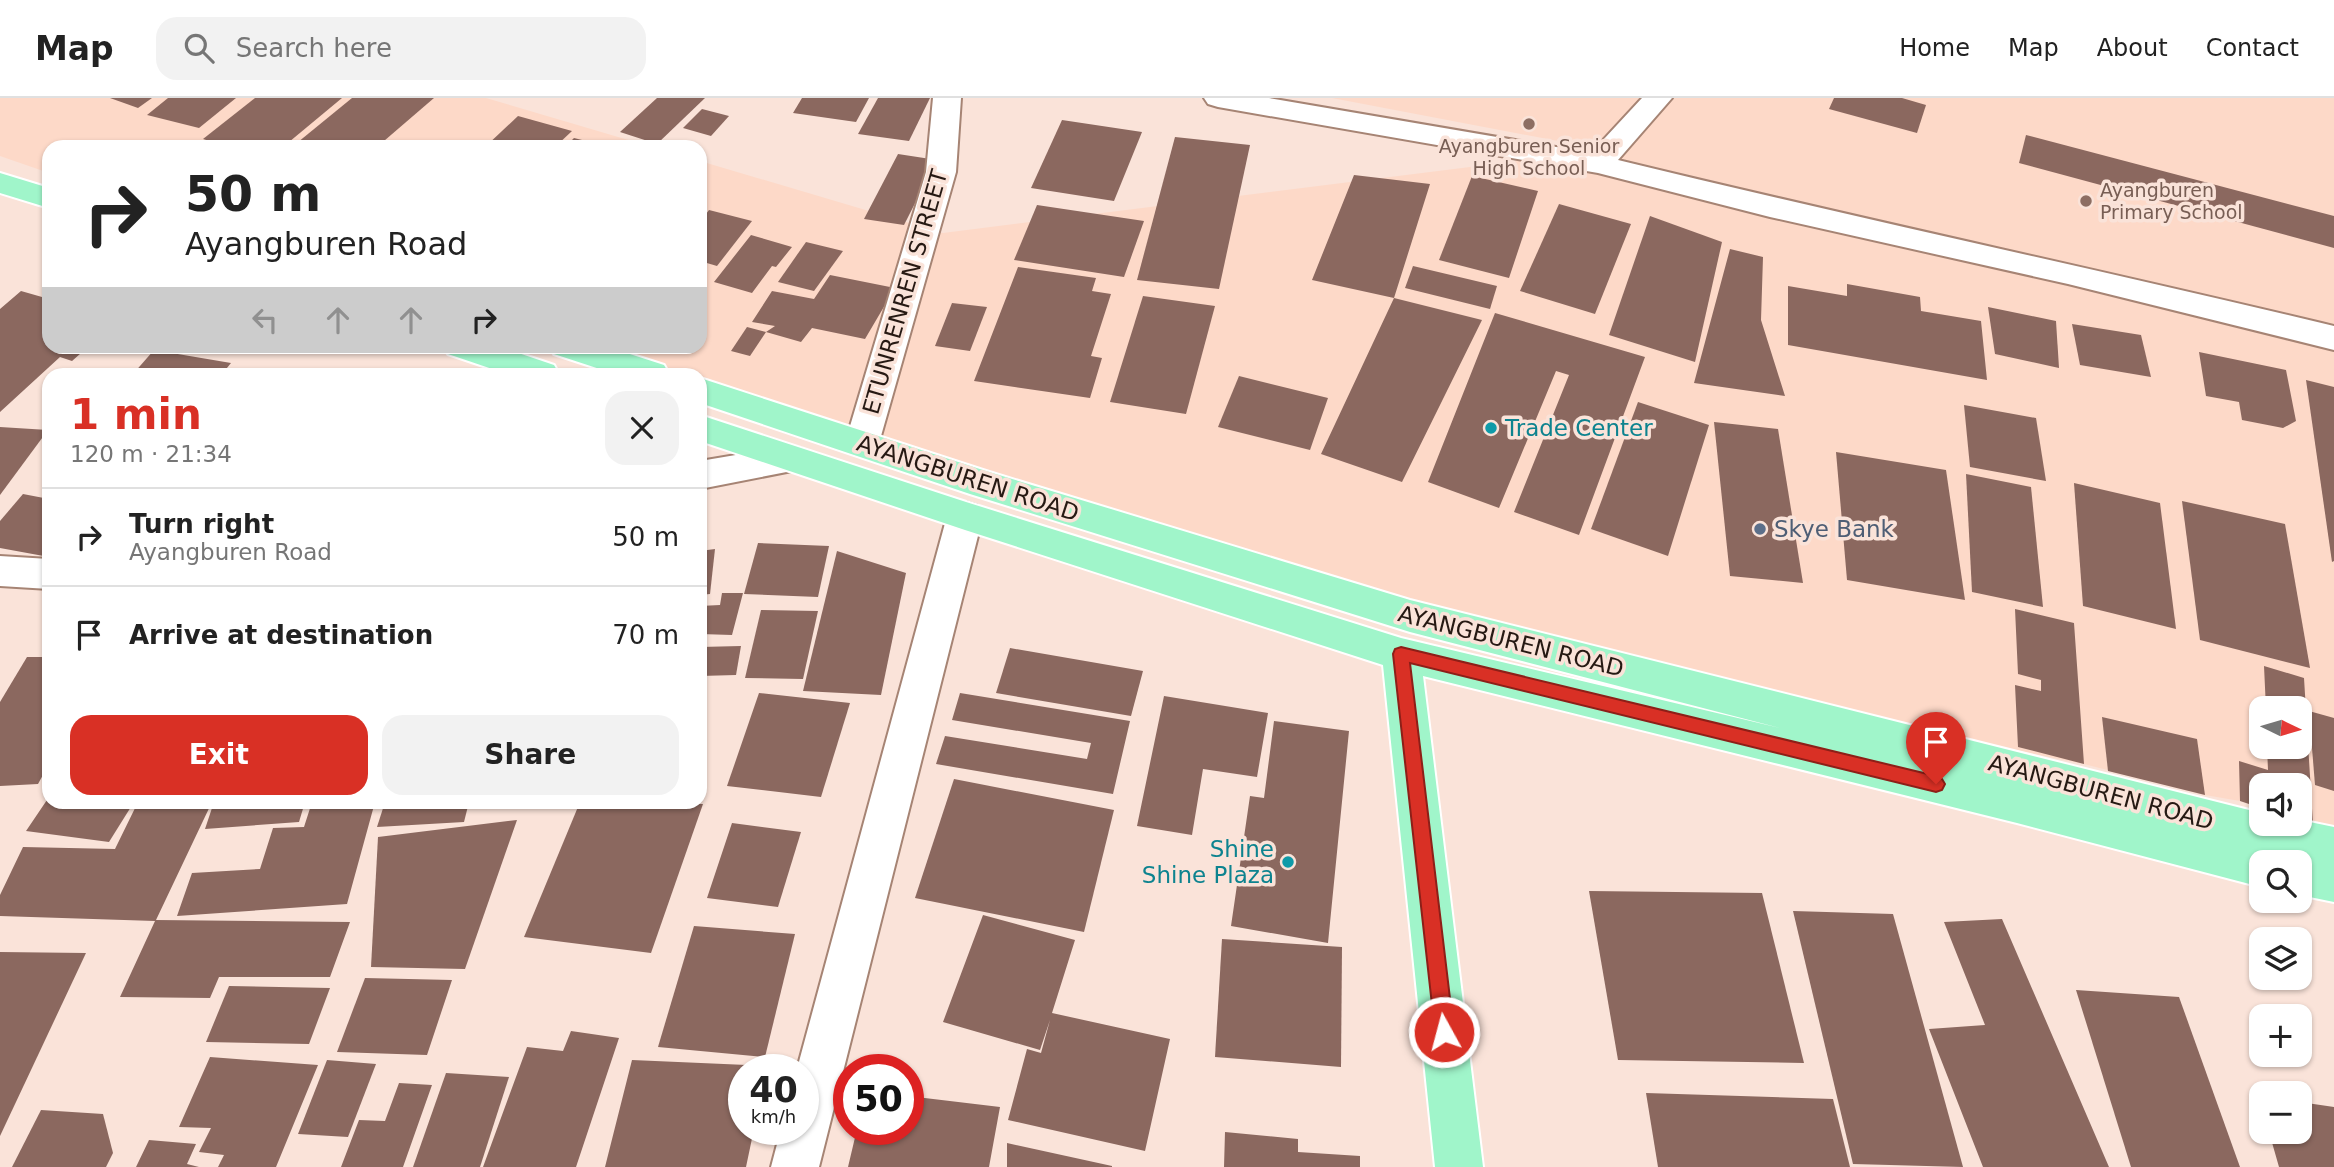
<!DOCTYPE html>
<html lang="en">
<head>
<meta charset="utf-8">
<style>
  :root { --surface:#fff; --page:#f2f2f2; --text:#222; --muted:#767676; --line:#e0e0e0; --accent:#d93025 }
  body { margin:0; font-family:"DejaVu Sans",sans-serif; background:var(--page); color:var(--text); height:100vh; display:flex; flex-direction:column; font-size:26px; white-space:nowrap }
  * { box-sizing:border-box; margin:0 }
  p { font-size:23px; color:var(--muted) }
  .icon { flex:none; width:38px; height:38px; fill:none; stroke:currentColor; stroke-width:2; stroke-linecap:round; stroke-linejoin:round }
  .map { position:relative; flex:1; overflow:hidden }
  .side { position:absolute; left:42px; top:270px; width:665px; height:441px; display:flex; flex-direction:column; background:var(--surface); border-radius:21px; box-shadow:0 2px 5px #0004 }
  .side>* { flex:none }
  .hud { position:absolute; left:42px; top:42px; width:665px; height:214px; border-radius:21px; box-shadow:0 2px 5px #0004; background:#fff; color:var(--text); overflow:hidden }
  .needle { width:46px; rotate:95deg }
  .fabs { position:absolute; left:2249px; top:598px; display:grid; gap:14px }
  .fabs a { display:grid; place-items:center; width:63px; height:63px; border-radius:14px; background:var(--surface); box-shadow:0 2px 5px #0004; font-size:35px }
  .speed { position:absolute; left:728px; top:956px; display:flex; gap:14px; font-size:35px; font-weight:700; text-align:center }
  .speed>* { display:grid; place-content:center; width:91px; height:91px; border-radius:50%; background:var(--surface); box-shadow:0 2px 5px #0004; line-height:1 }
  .speed small { font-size:18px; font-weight:400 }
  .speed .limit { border:10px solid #d22; background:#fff; color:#111 }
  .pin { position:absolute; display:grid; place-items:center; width:60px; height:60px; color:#fff; margin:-72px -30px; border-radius:50% 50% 50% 0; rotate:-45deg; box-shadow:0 0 7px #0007 }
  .pin .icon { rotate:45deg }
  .me { position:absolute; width:77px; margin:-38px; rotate:353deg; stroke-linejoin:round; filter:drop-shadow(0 0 5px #0008) }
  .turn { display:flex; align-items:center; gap:24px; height:147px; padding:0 28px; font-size:32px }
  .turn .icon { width:91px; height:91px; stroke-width:2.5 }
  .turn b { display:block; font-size:49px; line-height:60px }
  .lanes { display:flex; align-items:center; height:66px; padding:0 28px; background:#0003; justify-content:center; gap:35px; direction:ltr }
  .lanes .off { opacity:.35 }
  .round { display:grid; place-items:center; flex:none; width:74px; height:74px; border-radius:21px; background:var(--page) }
  .overview { display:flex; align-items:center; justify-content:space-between; height:119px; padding:0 28px }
  h1 { font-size:42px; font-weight:800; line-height:52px; color:var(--accent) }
  .primary-button { display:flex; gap:14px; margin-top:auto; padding:14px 28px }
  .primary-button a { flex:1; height:80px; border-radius:21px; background:var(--accent); color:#fff; font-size:28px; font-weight:800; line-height:80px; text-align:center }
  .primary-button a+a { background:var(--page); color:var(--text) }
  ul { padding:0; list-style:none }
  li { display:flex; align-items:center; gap:21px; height:98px; padding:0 28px; border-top:2px solid var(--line) }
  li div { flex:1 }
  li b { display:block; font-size:26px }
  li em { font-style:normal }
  header { display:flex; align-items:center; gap:42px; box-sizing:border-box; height:98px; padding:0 35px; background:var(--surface); border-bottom:2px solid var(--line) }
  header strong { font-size:33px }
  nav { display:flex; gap:38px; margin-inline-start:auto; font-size:24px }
  .search { width:490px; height:63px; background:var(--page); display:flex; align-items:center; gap:18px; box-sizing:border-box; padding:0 24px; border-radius:21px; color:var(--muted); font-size:26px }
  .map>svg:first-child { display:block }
</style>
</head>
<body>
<header>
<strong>Map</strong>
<div class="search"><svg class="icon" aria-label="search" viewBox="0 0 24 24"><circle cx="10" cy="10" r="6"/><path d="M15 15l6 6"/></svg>Search here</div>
<nav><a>Home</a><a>Map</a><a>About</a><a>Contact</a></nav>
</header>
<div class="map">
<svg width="2334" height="1069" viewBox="0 0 2334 1069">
  <rect width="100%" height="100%" fill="#fae3d9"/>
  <g fill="#fdd9c8" fill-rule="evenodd">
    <polygon points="0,0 486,0 652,49 49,49 49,75 0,58"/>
    <path d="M1332,0H2334V731L2300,723V688H2261L2240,703L2205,697L2084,666L1715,591L1115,423L700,288V276H666L581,249L700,248V63L943,135L1605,52ZM2261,611H2300V649H2261Z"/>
  </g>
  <g fill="#8b685f">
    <polygon points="110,0 152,0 138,10"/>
    <polygon points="168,0 236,0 199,30 147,17"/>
    <polygon points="255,0 342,0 283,49 228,49 203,41"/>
    <polygon points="352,0 434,0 377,49 292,49"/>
    <polygon points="657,0 705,0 657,46 620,34"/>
    <polygon points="802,0 869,0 856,24 793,15"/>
    <polygon points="878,0 930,0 909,43 858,36"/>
    <polygon points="1834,0 1902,0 1926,7 1917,35 1829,11"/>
    <polygon points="702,11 729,18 711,38 683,30"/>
    <polygon points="518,18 572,33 555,49 485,49"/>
    <polygon points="1062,22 1142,34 1114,103 1031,90"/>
    <polygon points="2026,37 2334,118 2334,150 2019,65"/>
    <polygon points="1175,39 1250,47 1219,191 1137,182"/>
    <polygon points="574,40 606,48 606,49 565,49"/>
    <polygon points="898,56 937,62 904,127 864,121"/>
    <polygon points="1354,77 1430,86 1394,200 1482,222 1402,384 1321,356 1394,200 1312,182"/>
    <polygon points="1472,78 1538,93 1509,180 1439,162"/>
    <polygon points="1559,106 1631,126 1595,216 1520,193"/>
    <polygon points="1037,107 1144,123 1124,179 1014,162"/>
    <polygon points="709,112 752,123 717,168 700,163 700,124"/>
    <polygon points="1650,118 1722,144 1695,264 1609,237"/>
    <polygon points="751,137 792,149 776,169 772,168 752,195 714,184"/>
    <polygon points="806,144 843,153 814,193 778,184"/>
    <polygon points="1730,151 1763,159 1761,222 1785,298 1694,285"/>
    <polygon points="1413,168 1497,188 1490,211 1405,190"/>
    <polygon points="1018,169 1096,180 1092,193 1111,196 1091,258 1102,260 1090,300 974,283"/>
    <polygon points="830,177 895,190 865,241 812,230 801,244 766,234 775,228 752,224 772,193 814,201"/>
    <polygon points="1847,186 1920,199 1921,213 1981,223 1987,282 1788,247 1788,188 1847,198"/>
    <polygon points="21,193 49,201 49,248 89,248 72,263 60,259 0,314 0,211"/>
    <polygon points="1143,198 1215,208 1186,316 1110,304"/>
    <polygon points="952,205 987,209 970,253 935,248"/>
    <polygon points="1988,209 2056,223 2059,270 1995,256"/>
    <polygon points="1495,215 1645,259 1579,437 1514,414 1569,277 1556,273 1499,410 1428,384"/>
    <polygon points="2072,226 2141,237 2151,279 2080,267"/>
    <polygon points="747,229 766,234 750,258 731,253"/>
    <polygon points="154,252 231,265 222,276 133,276"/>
    <polygon points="2199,254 2286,272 2296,323 2283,330 2242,322 2239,304 2206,298"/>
    <polygon points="1239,278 1328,300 1310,352 1218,329"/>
    <polygon points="2306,282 2334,289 2334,463 2332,464"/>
    <polygon points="1638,304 1709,327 1668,458 1591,431"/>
    <polygon points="1964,307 2036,320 2046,383 1970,369"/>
    <polygon points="1714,324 1778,331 1803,485 1730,478"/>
    <polygon points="0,329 48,332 0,397"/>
    <polygon points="1836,354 1946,372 1965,502 1847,482"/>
    <polygon points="1966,376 2031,389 2043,509 1972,494"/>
    <polygon points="2074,385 2160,405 2176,531 2083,508"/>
    <polygon points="23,396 49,401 49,459 0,450 0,423"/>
    <polygon points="2182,403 2285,426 2310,570 2200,542"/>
    <polygon points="758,445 829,448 818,499 744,496"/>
    <polygon points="715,451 710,496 700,497 700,453"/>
    <polygon points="837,453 906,475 881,597 803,593"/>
    <polygon points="722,495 743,495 732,537 700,536 700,508 720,507"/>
    <polygon points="2015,511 2074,525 2084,666 2018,649 2015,587 2041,593 2041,582 2018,576"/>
    <polygon points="761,512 818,513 803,581 745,580"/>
    <polygon points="741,548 736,577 700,578 700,549"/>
    <polygon points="1010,550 1143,573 1131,618 996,595"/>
    <polygon points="27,559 49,559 49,666 38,686 0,688 0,604"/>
    <polygon points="2264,568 2304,580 2313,727 2300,723 2300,688 2261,688 2261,710 2240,703 2239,663 2268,672 2267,649 2300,649 2300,611 2266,611"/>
    <polygon points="759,595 850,605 821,699 727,688"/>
    <polygon points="960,595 1130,623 1113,696 936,666 945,638 1087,661 1091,645 952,622"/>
    <polygon points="1164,598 1268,615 1257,679 1203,671 1192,737 1137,728"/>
    <polygon points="2309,613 2334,620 2334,693 2315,687"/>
    <polygon points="2102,619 2197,641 2205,697 2108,673"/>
    <polygon points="1274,623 1349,633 1328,845 1231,828 1250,698 1264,700"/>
    <polygon points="954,681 1114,712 1084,834 915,800"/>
    <polygon points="49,699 49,704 134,704 109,744 26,733"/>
    <polygon points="138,704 212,704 156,822 350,824 330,879 219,879 210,900 120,899 155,823 0,818 0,797 23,749 115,751"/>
    <polygon points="214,704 305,704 299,724 205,731"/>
    <polygon points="312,704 375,704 347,806 177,818 192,775 260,771 273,730 304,729"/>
    <polygon points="385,704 469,704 464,724 377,729"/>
    <polygon points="580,704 703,706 651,855 524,839"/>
    <polygon points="517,722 465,871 371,869 378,739"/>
    <polygon points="732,725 801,734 778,809 707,800"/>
    <polygon points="1589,793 1762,795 1804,965 1618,962"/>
    <polygon points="1793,813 1893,816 1963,1069 1853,1066"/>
    <polygon points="983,817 1075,842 1052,915 1170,941 1145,1053 1008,1022 1027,951 1041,955 1050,922 1040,952 943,924"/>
    <polygon points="2002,821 2109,1069 1983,1069 1929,931 1985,927 1944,824"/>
    <polygon points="694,828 795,836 765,959 658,949"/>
    <polygon points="1222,841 1342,849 1341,969 1215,959"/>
    <polygon points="0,854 86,855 0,1038"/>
    <polygon points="365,880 452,882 427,957 337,954"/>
    <polygon points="229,888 330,890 309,946 206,944"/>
    <polygon points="2076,892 2179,899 2240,1069 2131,1069"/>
    <polygon points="571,933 619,940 576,1069 483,1069 527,949 563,953"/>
    <polygon points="210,959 318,967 276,1069 218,1069 224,1057 199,1054 211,1030 179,1029"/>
    <polygon points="327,962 376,966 348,1039 298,1036"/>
    <polygon points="632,962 767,968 766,971 744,971 744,1031 754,1031 746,1069 605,1069"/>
    <polygon points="446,975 509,979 480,1069 413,1069"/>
    <polygon points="399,985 432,987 403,1069 341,1069 359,1022 385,1023"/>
    <polygon points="1646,995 1833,1001 1850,1069 1658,1069"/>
    <polygon points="908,998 1000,1009 989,1069 848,1069 857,1031 908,1031"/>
    <polygon points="2300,1004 2334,1009 2334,1069 2279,1069 2269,1034 2300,1034"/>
    <polygon points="41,1012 103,1016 113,1055 106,1069 12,1069"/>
    <polygon points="1225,1034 1298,1041 1298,1054 1360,1058 1360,1069 1224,1069"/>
    <polygon points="149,1042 196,1046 187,1066 199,1069 136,1069"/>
    <polygon points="1007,1045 1112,1068 1112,1069 1007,1069"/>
  </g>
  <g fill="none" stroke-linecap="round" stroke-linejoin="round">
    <g stroke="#a68474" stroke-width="4">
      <g id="minor">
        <polygon points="933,0 961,0 956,74 879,345 874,354 862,358 850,354 845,345 926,74"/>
        <path d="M1204,0H1269L1591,55L1642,0H1672L1618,62C1856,120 2096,171 2334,228V252L2068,186L1770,119L1598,75L1218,9L1208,6Z"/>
        <polygon points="790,348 802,351 808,361 802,371 700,391 700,363"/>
        <polygon points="965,404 978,408 983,418 819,1069 771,1069 781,1031 803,1031 803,971 797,971 947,418 952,408"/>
        <polygon points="0,458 49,461 49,491 0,488"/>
      </g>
    </g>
    <g stroke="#fff" stroke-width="4">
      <g id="major">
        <polygon points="0,75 49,90 49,110 0,95"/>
        <polygon points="444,248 498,248 554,267 559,276 507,276 448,256"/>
        <polygon points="550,248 605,248 664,267 669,276 615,276 554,256"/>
        <polygon points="700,280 986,373 1410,502 2261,715 2261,726 2300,726 2300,722 2334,729 2334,804 2300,797 2300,765 2284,765 2292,760 2277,757 2281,765 2261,765 2261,789 2017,725 1423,578 1483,1069 1435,1069 1383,567 965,432 700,343 700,317 966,404 1401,540 1780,630 1410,534 970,396 700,305"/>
      </g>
    </g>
    <use href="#minor" fill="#fff" fill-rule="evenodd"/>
    <use href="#major" fill="#a0f5ca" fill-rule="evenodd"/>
  </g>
  <polygon fill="#d93025" stroke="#8d1f18" stroke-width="2" points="1401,549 1936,678 1942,681 1945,686 1942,692 1936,694 1410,565 1454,934 1451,941 1444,944 1437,941 1435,934 1393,556 1395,551"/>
  <g fill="#8d6e63" stroke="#fae3d9" stroke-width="2.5">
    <circle cx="1529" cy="26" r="7"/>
    <circle cx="2086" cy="103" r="7"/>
  </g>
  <g fill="#0f9aa8" stroke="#fae3d9" stroke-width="2.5">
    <circle cx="1491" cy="330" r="7"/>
    <circle cx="1288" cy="764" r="7"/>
  </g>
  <circle fill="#5c6f8a" stroke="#fae3d9" stroke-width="2.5" cx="1760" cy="431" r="7"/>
  <g text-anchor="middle" stroke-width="7" stroke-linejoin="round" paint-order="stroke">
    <g font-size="19" fill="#785e54" stroke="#fae3d9">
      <text x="1529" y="55">Ayangburen Senior<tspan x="1529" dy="22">High School</tspan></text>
      <text x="2100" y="99" text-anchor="start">Ayangburen<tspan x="2100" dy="22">Primary School</tspan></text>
    </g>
    <g font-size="23" fill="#261913" stroke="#fae3d9">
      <text transform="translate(905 194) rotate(-74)" y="8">ETUNRENREN STREET</text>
      <text transform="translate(968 380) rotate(18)" y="8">AYANGBUREN ROAD</text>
      <text transform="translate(1511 543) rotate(14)" y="8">AYANGBUREN ROAD</text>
      <text transform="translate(2101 694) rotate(15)" y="8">AYANGBUREN ROAD</text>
    </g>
    <g font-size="23" fill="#0d838f" stroke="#fae3d9" text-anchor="start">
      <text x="1505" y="338">Trade Center</text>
      <text x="1274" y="759" text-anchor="end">Shine<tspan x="1274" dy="26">Shine Plaza</tspan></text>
    </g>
    <g font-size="23" fill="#4e5e75" stroke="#fae3d9" text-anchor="start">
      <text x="1774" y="439">Skye Bank</text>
    </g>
  </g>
</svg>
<div class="fabs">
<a><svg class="needle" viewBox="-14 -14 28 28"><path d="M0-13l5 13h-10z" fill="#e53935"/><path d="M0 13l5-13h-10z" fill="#767676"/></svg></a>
<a><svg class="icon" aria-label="sound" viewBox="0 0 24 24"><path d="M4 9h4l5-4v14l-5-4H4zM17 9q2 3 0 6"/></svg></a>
<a><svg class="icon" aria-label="search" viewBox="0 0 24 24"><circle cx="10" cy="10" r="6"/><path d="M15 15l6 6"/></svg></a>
<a><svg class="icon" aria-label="layers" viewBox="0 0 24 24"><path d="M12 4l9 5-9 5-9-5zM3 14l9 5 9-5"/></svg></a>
<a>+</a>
<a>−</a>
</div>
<div class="speed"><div>40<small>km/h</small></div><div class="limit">50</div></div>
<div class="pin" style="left:1936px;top:686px;background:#d93025"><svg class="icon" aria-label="arrive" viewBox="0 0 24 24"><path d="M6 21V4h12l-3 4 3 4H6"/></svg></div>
<svg class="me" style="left:1444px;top:934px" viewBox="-20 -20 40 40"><circle r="17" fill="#d93025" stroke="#fff" stroke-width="3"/><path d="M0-11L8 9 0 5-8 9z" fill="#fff"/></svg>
<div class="hud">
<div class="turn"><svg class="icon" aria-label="right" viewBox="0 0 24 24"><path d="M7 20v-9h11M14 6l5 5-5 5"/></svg><div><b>50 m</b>Ayangburen Road</div></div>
<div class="lanes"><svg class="icon off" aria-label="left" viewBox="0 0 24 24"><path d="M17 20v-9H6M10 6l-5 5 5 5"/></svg><svg class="icon off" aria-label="ahead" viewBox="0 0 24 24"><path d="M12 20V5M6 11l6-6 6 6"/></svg><svg class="icon off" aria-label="ahead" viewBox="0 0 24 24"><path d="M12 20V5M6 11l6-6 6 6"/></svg><svg class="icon" aria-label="right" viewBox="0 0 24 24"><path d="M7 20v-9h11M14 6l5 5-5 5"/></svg></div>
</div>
<section class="side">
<div class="overview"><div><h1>1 min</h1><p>120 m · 21:34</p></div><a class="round"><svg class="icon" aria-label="close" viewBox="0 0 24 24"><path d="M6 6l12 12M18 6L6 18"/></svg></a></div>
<ul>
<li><svg class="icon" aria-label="right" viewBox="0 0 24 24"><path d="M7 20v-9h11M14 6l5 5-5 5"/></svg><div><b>Turn right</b><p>Ayangburen Road</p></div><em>50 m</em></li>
<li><svg class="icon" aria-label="arrive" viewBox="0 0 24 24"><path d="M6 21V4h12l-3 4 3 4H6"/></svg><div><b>Arrive at destination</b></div><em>70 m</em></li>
</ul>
<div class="primary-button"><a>Exit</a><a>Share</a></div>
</section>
</div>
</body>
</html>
